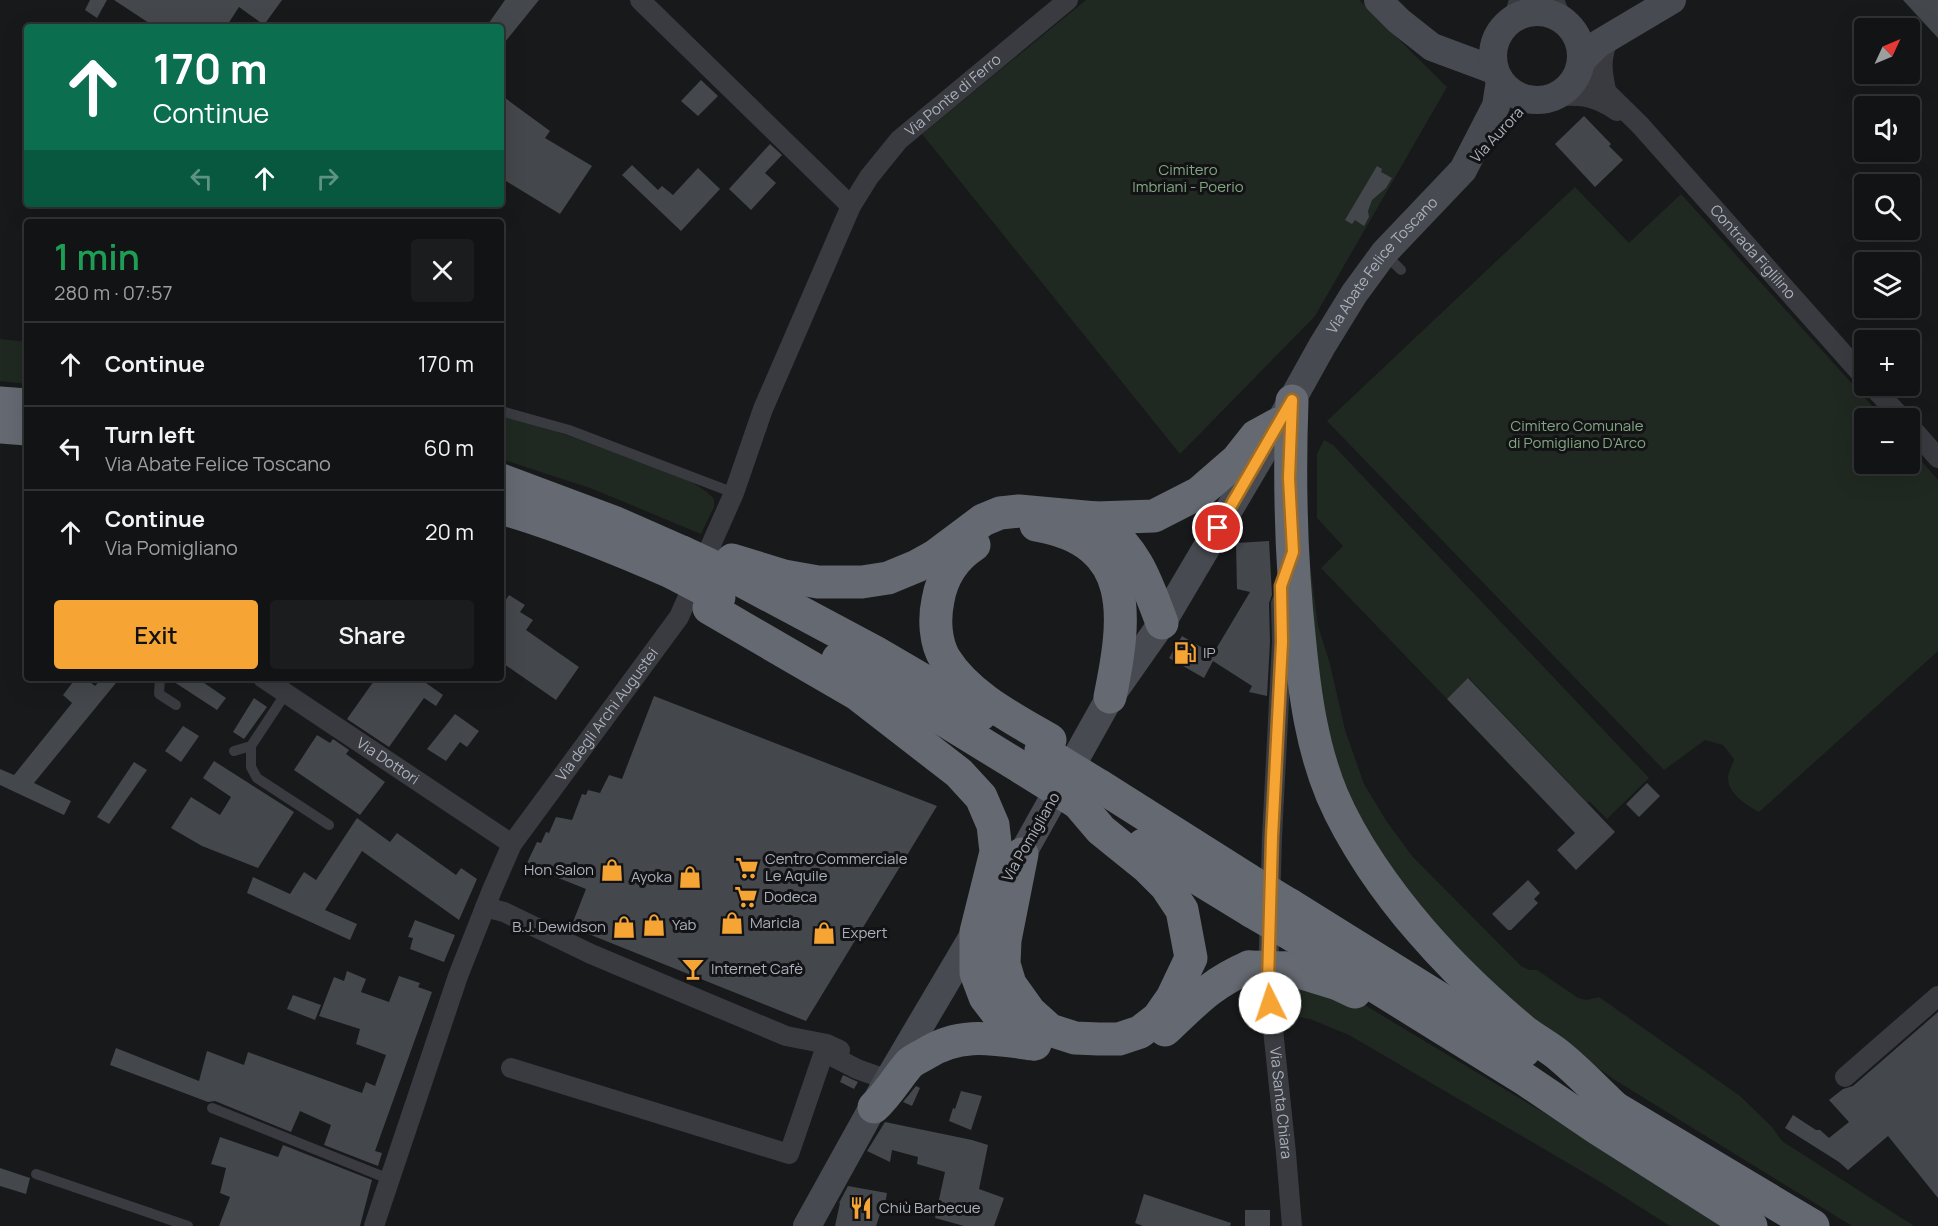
<!DOCTYPE html>
<html lang="en">
<head>
<meta charset="utf-8">
<style>
  :root { --surface:#121314; --page:#1b1c1d; --text:#f1f3f6; --muted:#9c9ea0; --line:#313234; --accent:#f6a535 }
  body { margin:0; font-family:Manrope,sans-serif; background:var(--page); color:var(--text); height:100vh; display:flex; flex-direction:column; font-size:22px; white-space:nowrap }
  * { box-sizing:border-box; margin:0 }
  p { font-size:20px; color:var(--muted) }
  .icon { flex:none; width:33px; height:33px; fill:none; stroke:currentColor; stroke-width:2; stroke-linecap:round; stroke-linejoin:round }
  .map { position:relative; flex:1; overflow:hidden }
  .side { position:absolute; left:24px; top:219px; width:480px; height:462px; display:flex; flex-direction:column; background:var(--surface); border-radius:6px; box-shadow:0 6px 24px #0002,0 0 0 2px var(--line) }
  .side>* { flex:none }
  .hud { position:absolute; left:24px; top:24px; width:480px; height:183px; border-radius:6px; box-shadow:0 6px 24px #0002,0 0 0 2px var(--line); background:#0b6e4f; color:#fff; overflow:hidden }
  .needle { width:39px; rotate:46deg }
  .buttons { position:absolute; left:1854px; top:18px; display:grid; gap:12px }
  .buttons a { display:grid; place-items:center; width:66px; height:66px; border-radius:6px; background:var(--surface); box-shadow:0 6px 24px #0002,0 0 0 2px var(--line); font-size:30px }
  .pin { position:absolute; display:grid; place-items:center; width:51px; height:51px; color:#fff; margin:-26px; border:3px solid #fff; border-radius:50%; box-shadow:0 2px 6px #0007 }
  .me { position:absolute; width:66px; margin:-33px; rotate:356deg; stroke-linejoin:round; filter:drop-shadow(0 0 4px #0008) }
  .turn { display:flex; align-items:center; gap:21px; height:126px; padding:0 30px; font-size:27px }
  .turn .icon { width:78px; height:78px; stroke-width:2.5 }
  .turn b { display:block; font-size:42px; line-height:51px }
  .lanes { display:flex; align-items:center; height:57px; padding:0 30px; background:#0003; justify-content:center; gap:30px; direction:ltr }
  .lanes .off { opacity:.35 }
  .round { display:grid; place-items:center; flex:none; width:63px; height:63px; border-radius:6px; background:var(--page) }
  .summary { display:flex; align-items:center; justify-content:space-between; height:102px; padding:0 30px }
  h1 { font-size:36px; font-weight:600; line-height:45px; color:#1e9e55 }
  .action { display:flex; gap:12px; margin-top:auto; padding:12px 30px }
  .action a { flex:1; height:69px; border-radius:6px; background:var(--accent); color:#111; font-size:24px; font-weight:600; line-height:69px; text-align:center }
  .action a+a { background:var(--page); color:var(--text) }
  ul { padding:0; list-style:none }
  li { display:flex; align-items:center; gap:18px; height:84px; padding:0 30px; border-top:2px solid var(--line) }
  li div { flex:1 }
  li b { display:block; font-size:22px }
  li em { font-style:normal }
  .map>svg:first-child { display:block }
</style>
</head>
<body>
<div class="map">
<svg width="1938" height="1226" viewBox="0 0 1938 1226">
  <rect width="100%" height="100%" fill="#18191b"/>
  <g fill="#202921">
    <polygon points="1086,0 1359,0 1447,87 1315,316 1180,454 922,134"/>
    <path d="M1575,187L1629,243L1681,194L1883,418H1864V464H1910V448L1938,480V651L1759,812C1747,805 1728,794 1728,778C1728,772 1733,765 1734,759L1723,745L1705,740L1664,770L1327,421Z"/>
    <polygon points="0,339 27,342 27,384 0,381"/>
    <path d="M501,415C543,426 583,441 623,456C650,466 696,478 714,499V507L701,534L593,489L501,459Z"/>
    <polygon points="1324,440 1333,445 1649,778 1607,819 1590,802 1587,802 1469,678 1447,699 1321,568 1343,546 1317,518 1317,454"/>
    <polygon points="1308,549 1318,626 1330,664 1345,730 1364,784 1387,822 1412,856 1521,966 1529,970 1537,970 1578,998 1586,1000 1599,997 1740,1096 1772,1127 1782,1141 1914,1226 1852,1226 1615,1080 1577,1054 1497,991 1419,910 1338,784 1311,657"/>
    <polygon points="1281,977 1358,1001 1732,1226 1670,1226 1602,1183 1349,1035 1310,1019 1281,1014"/>
  </g>
  <g fill="#44474b">
    <polygon points="90,0 107,0 97,18 85,10"/>
    <polygon points="114,0 282,0 264,25 239,7 226,27 155,27"/>
    <polygon points="505,0 539,0 501,47 501,27 486,27"/>
    <polygon points="1903,0 1938,0 1938,38 1925,24"/>
    <polygon points="701,80 718,96 698,116 681,101"/>
    <polygon points="501,95 550,131 545,138 592,166 560,214 501,178"/>
    <polygon points="1584,116 1611,144 1609,146 1623,160 1595,187 1555,144"/>
    <polygon points="770,144 782,155 765,173 776,183 751,210 729,189"/>
    <polygon points="632,165 658,190 662,186 673,195 698,168 720,189 681,231 622,175"/>
    <polygon points="1377,166 1382,169 1381,172 1392,178 1386,188 1372,200 1368,211 1369,217 1364,226 1355,220 1352,224 1345,220"/>
    <polygon points="1269,541 1272,595 1269,603 1270,642 1267,696 1249,692 1252,686 1213,661 1204,678 1169,658 1182,636 1213,654 1250,592 1237,589 1236,543"/>
    <polygon points="509,595 525,605 520,612 533,620 526,630 579,667 556,700 501,662 501,607"/>
    <polygon points="76,678 85,678 95,686 102,678 120,678 34,783 71,801 64,815 0,785 0,769 14,775 72,703 63,695"/>
    <polygon points="168,678 197,678 226,698 217,710"/>
    <polygon points="376,678 419,678 443,695 436,706 424,698 389,747 347,719"/>
    <polygon points="1468,678 1615,832 1576,870 1557,850 1575,833 1447,699"/>
    <polygon points="654,696 937,806 806,1021 571,927 586,889 526,865 537,842 541,843 546,832 549,833 556,817 572,820 582,794 586,795 588,790 600,793 609,775 622,779"/>
    <polygon points="254,698 267,707 244,739 233,732"/>
    <polygon points="455,714 479,731 467,747 460,742 446,761 427,749"/>
    <polygon points="183,726 199,736 181,762 165,751"/>
    <polygon points="317,735 330,743 333,739 349,750 346,754 385,782 360,815 294,770"/>
    <polygon points="214,761 294,812 258,868 202,846 171,828 191,797 220,815 231,797 203,778"/>
    <polygon points="134,762 147,770 109,824 97,817"/>
    <polygon points="1647,783 1660,796 1639,817 1626,804"/>
    <polygon points="357,818 390,842 397,833 456,875 461,868 477,879 459,920 362,851 325,910 357,924 350,940 247,893 253,877 290,894 304,872 316,880"/>
    <polygon points="1528,880 1540,893 1534,899 1538,903 1511,930 1508,930 1492,914"/>
    <polygon points="415,920 455,935 444,962 410,949 413,938 408,937"/>
    <polygon points="347,971 366,979 361,992 389,1002 399,976 420,983 418,987 432,992 375,1151 382,1153 378,1166 324,1145 331,1125 300,1111 291,1132 215,1101 208,1102 110,1065 116,1048 199,1081 207,1051 244,1065 248,1052 362,1093 366,1082 375,1086 386,1055 356,1044 360,1029 319,1016 334,977 344,981"/>
    <polygon points="293,995 321,1005 315,1020 287,1009"/>
    <polygon points="1938,1012 1938,1198 1888,1136 1848,1170 1839,1162 1785,1128 1793,1115 1816,1130 1820,1130 1829,1138 1849,1122 1829,1100 1843,1089 1853,1086"/>
    <polygon points="843,1075 858,1082 854,1089 840,1082"/>
    <polygon points="916,1086 920,1088 912,1106 903,1102"/>
    <polygon points="961,1091 982,1096 971,1130 949,1121 953,1108 955,1109"/>
    <polygon points="885,1122 972,1140 988,1145 979,1189 1004,1198 994,1226 964,1226 935,1218 945,1172 917,1164 918,1157 892,1150 890,1162 867,1151"/>
    <polygon points="220,1137 278,1157 283,1145 372,1180 360,1226 219,1226 230,1197 220,1193 226,1168 211,1164"/>
    <polygon points="0,1168 30,1178 26,1194 0,1186"/>
    <polygon points="848,1186 887,1193 883,1214 880,1214 876,1226 835,1226 840,1203 839,1203"/>
    <polygon points="1144,1194 1231,1223 1230,1226 1143,1226 1135,1223"/>
    <rect x="1245" y="1210" width="25" height="16"/>
  </g>
  <g fill="none" stroke-linecap="round" stroke-linejoin="round">
    <g stroke="#393b40" stroke-width="10">
      <polyline points="1384,253 1401,270"/>
      <polyline points="501,411 569,430 734,493"/>
      <polyline points="160,678 159,694 176,705"/>
      <polyline points="251,746 251,767 257,778 329,825"/>
      <polyline points="234,751 251,746 286,693"/>
      <polyline points="212,1108 389,1179"/>
      <polyline points="36,1174 188,1226"/>
    </g>
    <g stroke="#393b40" stroke-width="20">
      <polyline points="640,0 851,206"/>
      <polyline points="1554,0 1562,20"/>
      <polyline points="1514,18 1519,0"/>
      <path id="s1" d="M1580,66L1640,125L1864,377"/>
      <path d="M1606,90C1601,68 1601,58 1609,37"/>
      <path d="M1557,96C1583,95 1595,96 1617,111"/>
      <polyline points="1872,386 1902,418"/>
      <polyline points="1910,426 1938,458"/>
      <path id="s2" d="M1281,603L1282,642L1272,837L1268,982L1286,1153L1292,1226"/>
      <path id="s3" d="M263,678L512,844"/>
      <polyline points="485,907 504,912 591,954 786,1036 827,1044 840,1050"/>
      <polyline points="511,1068 789,1154 824,1052 857,1069 888,1080"/>
      <polyline points="1845,1077 1938,996"/>
      <path id="s4" d="M374,1226L458,976L492,890L512,844L679,617L734,493L763,409L851,206L869,177L899,140L1068,0"/>
    </g>
    <g stroke="#474a50" stroke-width="28">
      <polyline points="1378,0 1399,21 1432,47 1494,70"/>
      <circle cx="1537" cy="56" r="44"/>
      <polyline points="1581,61 1598,44 1672,0"/>
      <path id="s5" d="M1011,874L1110,697L1162,623L1263,452L1322,346L1354,294L1384,253L1463,170L1496,106L1500,81"/>
      <polyline points="807,1226 888,1080 979,926"/>
    </g>
    <g stroke="#656971" stroke-width="33">
      <path d="M1292,401C1289,482 1291,564 1300,645C1305,695 1312,747 1332,795C1352,842 1387,892 1421,931C1452,967 1488,1001 1525,1032C1537,1041 1551,1048 1562,1058C1580,1073 1597,1091 1615,1108"/>
      <polyline points="0,403 27,405"/>
      <polyline points="0,427 27,429"/>
      <polyline points="501,480 616,523 682,552"/>
      <path d="M501,508C560,525 616,548 673,573"/>
      <path d="M1096,518C1136,550 1145,577 1162,623"/>
      <path d="M1036,525C1137,542 1126,619 1110,697"/>
      <path d="M974,545C954,558 942,577 938,600C934,619 935,642 945,659C968,696 1014,719 1050,740"/>
      <polyline points="732,560 784,576 818,582 862,582 888,578 917,566 935,556 983,520 1000,513 1019,511 1096,518 1154,516 1199,493 1237,460 1256,436 1278,424"/>
      <polyline points="729,574 875,652 981,714"/>
      <polyline points="709,608 857,694 959,773 981,797 993,825 996,852 976,932 976,973 985,997 1001,1018 1035,1044"/>
      <polyline points="838,659 908,698 1022,768"/>
      <polyline points="1100,786 1247,879"/>
      <polyline points="1143,845 1251,911"/>
      <polyline points="1022,854 1005,940 1004,964 1010,984 1030,1012 1050,1030 1075,1038 1099,1039 1119,1039 1140,1032 1158,1018 1172,998 1191,958 1182,910 1166,886 1148,868 1101,830 1078,803"/>
      <polyline points="1290,905 1524,1051"/>
      <polyline points="1294,936 1526,1080 1597,1128 1751,1226"/>
      <polyline points="1286,968 1338,984 1355,992"/>
      <path d="M1165,1030C1195,1002 1210,984 1249,967"/>
      <polyline points="1595,1096 1813,1226"/>
      <path d="M874,1107C888,1094 897,1078 909,1064C913,1060 920,1057 925,1054C961,1031 994,1039 1033,1044"/>
    </g>
    <g stroke="#656971" stroke-width="33">
      <polyline points="682,552 727,573"/>
      <polyline points="673,573 719,597"/>
      <polyline points="1041,750 1100,786"/>
      <polyline points="1022,768 1078,803"/>
      <polyline points="1247,879 1290,905"/>
      <polyline points="1251,911 1294,936"/>
      <polyline points="1249,967 1286,968"/>
    </g>
  </g>
  <g fill="none" stroke-linecap="round" stroke-linejoin="round">
    <g stroke="#a06b22" stroke-width="15">
      <polyline id="route" points="1218,528 1292,400 1289,478 1293,552 1281,586 1282,642 1272,837 1268,982 1270,1003"/>
    </g>
    <use href="#route" stroke="#f6a535" stroke-width="10"/>
  </g>
  <defs>
    <g id="fuel-bare" transform="scale(1.8)"><path d="M-5.5-6h7V0h2V4h1.3V-2.5L3-4.5l.8-.8L6-3V5H2.5V1h-1V6h-7ZM-4.2-4.7v3.2H.2V-4.7Z" fill="#f6a535" stroke="#131316" stroke-width="2.5" paint-order="stroke"/></g>
    <g id="supermarket-bare" transform="scale(1.8)"><path d="M-6-5.5h2.5l.6 2H6L4.5 2H-2.5L-4.4-4H-6ZM-1.5 3.2a1.3 1.3 0 1 0 .1 0ZM3 3.2a1.3 1.3 0 1 0 .1 0Z" fill="#f6a535" stroke="#131316" stroke-width="2.5" paint-order="stroke"/></g>
    <g id="shop-bare" transform="scale(1.8)"><path d="M-5-2.5h2.3a2.7 3.5 0 0 1 5.4 0H5L5.5 6h-11ZM-1.5-2.5h3a1.5 2.3 0 0 0-3 0Z" fill="#f6a535" stroke="#131316" stroke-width="2.5" paint-order="stroke"/></g>
    <g id="bar-bare" transform="scale(1.8)"><path d="M-6-5H6L.8 .8V4.5H3.5V6h-7V4.5H-.8V.8Z" fill="#f6a535" stroke="#131316" stroke-width="2.5" paint-order="stroke"/></g>
    <g id="restaurant-bare" transform="scale(1.8)"><path d="M-5-6h1v4h1v-4h1v4h1v-4h1v5L-1.5 .5V6h-2V.5L-5-1ZM5-6V6H3V1.5H1.5Q1.5-4 5-6Z" fill="#f6a535" stroke="#131316" stroke-width="2.5" paint-order="stroke"/></g>
  </defs>
  <g fill-rule="evenodd">
    <use href="#fuel-bare" x="1185" y="653"/>
    <use href="#supermarket-bare" x="747" y="868"/>
    <use href="#shop-bare" x="612" y="870"/>
    <use href="#shop-bare" x="690" y="877"/>
    <use href="#supermarket-bare" x="746" y="897"/>
    <use href="#shop-bare" x="732" y="923"/>
    <use href="#shop-bare" x="654" y="925"/>
    <use href="#shop-bare" x="624" y="927"/>
    <use href="#shop-bare" x="824" y="933"/>
    <use href="#bar-bare" x="693" y="969"/>
    <use href="#restaurant-bare" x="861" y="1208"/>
  </g>
  <g text-anchor="middle" stroke-width="6" stroke-linejoin="round" paint-order="stroke">
    <g font-size="15" fill="#aab1bb" stroke="#131316">
      <text dy="5" stroke="none"><textPath href="#s4" startOffset="1286">Via Ponte di Ferro</textPath></text>
      <text transform="translate(1497 135) rotate(-47)" y="5">Via Aurora</text>
      <text dy="5" stroke="none"><textPath href="#s1" startOffset="254">Contrada Figlilino</textPath></text>
      <text dy="5" stroke="none"><textPath href="#s5" startOffset="714">Via Abate Felice Toscano</textPath></text>
      <text dy="5" stroke="none"><textPath href="#s4" startOffset="567">Via degli Archi Augustei</textPath></text>
      <text dy="5" stroke="none"><textPath href="#s3" startOffset="150">Via Dottori</textPath></text>
      <text transform="translate(1031 837) rotate(-60)" y="5">Via Pomigliano</text>
      <text dy="5" stroke="none"><textPath href="#s2" startOffset="501">Via Santa Chiara</textPath></text>
    </g>
    <g font-size="15" fill="#82a681" stroke="#131316">
      <text x="1188" y="175">Cimitero<tspan x="1188" dy="17">Imbriani - Poerio</tspan></text>
      <text x="1577" y="431">Cimitero Comunale<tspan x="1577" dy="17">di Pomigliano D'Arco</tspan></text>
    </g>
    <g font-size="15" fill="#aab1bb" stroke="#131316" text-anchor="start">
      <text x="1203" y="658">IP</text>
      <text x="765" y="864">Centro Commerciale<tspan x="765" dy="17">Le Aquile</tspan></text>
      <text x="594" y="875" text-anchor="end">Hon Salon</text>
      <text x="672" y="882" text-anchor="end">Ayoka</text>
      <text x="764" y="902">Dodeca</text>
      <text x="750" y="928">Maricla</text>
      <text x="672" y="930">Yab</text>
      <text x="606" y="932" text-anchor="end">B.J. Dewidson</text>
      <text x="842" y="938">Expert</text>
      <text x="711" y="974">Internet Cafè</text>
      <text x="879" y="1213">Chiù Barbecue</text>
    </g>
  </g>
</svg>
<div class="buttons">
<a><svg class="needle" viewBox="-14 -14 28 28"><path d="M0-13l5 13h-10z" fill="#e53935"/><path d="M0 13l5-13h-10z" fill="#9c9ea0"/></svg></a>
<a><svg class="icon" aria-label="sound" viewBox="0 0 24 24"><path d="M4 9h4l5-4v14l-5-4H4zM17 9q2 3 0 6"/></svg></a>
<a><svg class="icon" aria-label="search" viewBox="0 0 24 24"><circle cx="10" cy="10" r="6"/><path d="M15 15l6 6"/></svg></a>
<a><svg class="icon" aria-label="layers" viewBox="0 0 24 24"><path d="M12 4l9 5-9 5-9-5zM3 14l9 5 9-5"/></svg></a>
<a>+</a>
<a>−</a>
</div>
<div class="pin" style="left:1218px;top:528px;background:#d93025"><svg class="icon" aria-label="arrive" viewBox="0 0 24 24"><path d="M6 21V4h12l-3 4 3 4H6"/></svg></div>
<svg class="me" style="left:1270px;top:1003px" viewBox="-20 -20 40 40"><circle r="19" fill="#fff"/><path d="M0-13L10 11 0 6-10 11z" fill="#f6a535"/></svg>
<div class="hud">
<div class="turn"><svg class="icon" aria-label="ahead" viewBox="0 0 24 24"><path d="M12 20V5M6 11l6-6 6 6"/></svg><div><b>170 m</b>Continue</div></div>
<div class="lanes"><svg class="icon off" aria-label="left" viewBox="0 0 24 24"><path d="M17 20v-9H6M10 6l-5 5 5 5"/></svg><svg class="icon" aria-label="ahead" viewBox="0 0 24 24"><path d="M12 20V5M6 11l6-6 6 6"/></svg><svg class="icon off" aria-label="right" viewBox="0 0 24 24"><path d="M7 20v-9h11M14 6l5 5-5 5"/></svg></div>
</div>
<section class="side">
<div class="summary"><div><h1>1 min</h1><p>280 m · 07:57</p></div><a class="round"><svg class="icon" aria-label="close" viewBox="0 0 24 24"><path d="M6 6l12 12M18 6L6 18"/></svg></a></div>
<ul>
<li><svg class="icon" aria-label="ahead" viewBox="0 0 24 24"><path d="M12 20V5M6 11l6-6 6 6"/></svg><div><b>Continue</b></div><em>170 m</em></li>
<li><svg class="icon" aria-label="left" viewBox="0 0 24 24"><path d="M17 20v-9H6M10 6l-5 5 5 5"/></svg><div><b>Turn left</b><p>Via Abate Felice Toscano</p></div><em>60 m</em></li>
<li><svg class="icon" aria-label="ahead" viewBox="0 0 24 24"><path d="M12 20V5M6 11l6-6 6 6"/></svg><div><b>Continue</b><p>Via Pomigliano</p></div><em>20 m</em></li>
</ul>
<div class="action"><a>Exit</a><a>Share</a></div>
</section>
</div>
</body>
</html>
